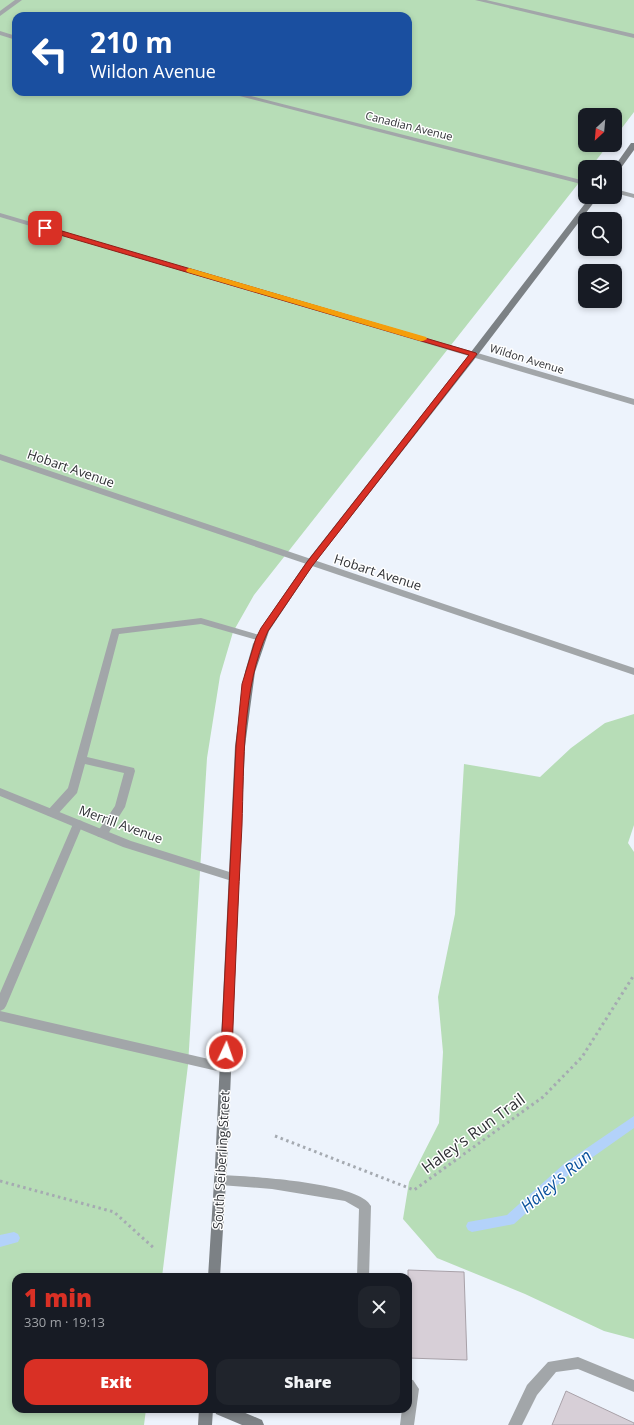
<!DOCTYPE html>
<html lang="en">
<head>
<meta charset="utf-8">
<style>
  :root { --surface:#171b24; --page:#20242c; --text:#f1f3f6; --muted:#9ea1a6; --accent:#d93025 }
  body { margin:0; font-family:"Open Sans",sans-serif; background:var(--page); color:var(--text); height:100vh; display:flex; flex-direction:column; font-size:15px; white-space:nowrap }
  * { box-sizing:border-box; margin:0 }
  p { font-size:13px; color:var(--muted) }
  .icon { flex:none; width:22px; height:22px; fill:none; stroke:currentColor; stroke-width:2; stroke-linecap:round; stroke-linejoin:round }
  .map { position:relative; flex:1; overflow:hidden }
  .side { position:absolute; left:12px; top:1273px; width:400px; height:140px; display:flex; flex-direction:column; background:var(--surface); border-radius:12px; box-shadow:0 2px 6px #0003 }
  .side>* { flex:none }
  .top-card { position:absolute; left:12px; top:12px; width:400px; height:84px; border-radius:12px; box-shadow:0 2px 6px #0003; background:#1a4fa0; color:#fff; overflow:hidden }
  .needle { width:26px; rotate:206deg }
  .tools { position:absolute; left:578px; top:108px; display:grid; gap:8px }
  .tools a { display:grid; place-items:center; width:44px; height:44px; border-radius:8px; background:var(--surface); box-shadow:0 2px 6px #0003; font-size:20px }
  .pin { position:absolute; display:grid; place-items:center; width:34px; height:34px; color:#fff; margin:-17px; border-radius:8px; box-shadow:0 2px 6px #0006 }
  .me { position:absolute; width:44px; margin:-22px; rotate:3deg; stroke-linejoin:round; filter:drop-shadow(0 0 3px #0008) }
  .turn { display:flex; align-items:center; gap:14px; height:84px; padding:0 12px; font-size:18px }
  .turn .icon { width:52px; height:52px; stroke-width:2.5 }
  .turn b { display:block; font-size:28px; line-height:34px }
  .round { display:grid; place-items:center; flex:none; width:42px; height:42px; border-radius:12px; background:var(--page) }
  .overview { display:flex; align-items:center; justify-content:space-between; height:68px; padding:0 12px }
  h1 { font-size:24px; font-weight:800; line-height:30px; color:var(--accent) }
  .primary-button { display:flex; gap:8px; margin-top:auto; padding:8px 12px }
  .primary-button a { flex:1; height:46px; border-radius:12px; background:var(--accent); color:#fff; font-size:16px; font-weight:800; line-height:46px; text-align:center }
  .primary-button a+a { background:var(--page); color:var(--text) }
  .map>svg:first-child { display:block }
</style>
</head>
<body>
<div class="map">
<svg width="634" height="1425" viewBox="0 0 634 1425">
  <rect width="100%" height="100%" fill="#edf3fc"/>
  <g fill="#b7ddb7" fill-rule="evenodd">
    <path d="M0,0H634V112L615,137V115H585V145H608L591,167H585V175L254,595L233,632L220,676L207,758L188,1065L162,1277H16V1409H146L144,1425H0ZM16,16H408V92H16Z"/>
    <polygon points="634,714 634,825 628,843 634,852 634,1339 604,1331 525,1294 437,1258 403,1219 409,1182 439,1123 443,1052 438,997 455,914 464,764 540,777 571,748 605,723"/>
  </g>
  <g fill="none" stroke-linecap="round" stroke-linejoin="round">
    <g fill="#b3d2fa" fill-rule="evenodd">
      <polygon points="634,1116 634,1128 573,1171 514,1224 472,1232 468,1230 466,1226 468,1222 507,1215 565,1163"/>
      <polygon points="14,1232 18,1234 20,1238 18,1242 0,1247 0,1235"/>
    </g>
  </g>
  <g fill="#d7cfd7" stroke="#a8a1a8">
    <polygon points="408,1270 464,1272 467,1360 408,1358"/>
    <polygon points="566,1391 634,1423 634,1425 552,1425"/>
  </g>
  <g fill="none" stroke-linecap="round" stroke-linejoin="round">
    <g stroke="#a5aab1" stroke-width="3" stroke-dasharray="2.5 3.5" stroke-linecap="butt">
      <polyline points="275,1136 414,1190 543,1097 582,1057 634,975"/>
      <polyline points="0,1181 114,1212 155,1249"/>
    </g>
    <g fill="#a2a6a9" fill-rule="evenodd">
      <polygon points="201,618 263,636 265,638 260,641 201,624 119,634 87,757 134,768 135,771 125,807 106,837 98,837 97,834 98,831 115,806 124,773 85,764 77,793 56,816 48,816 47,813 48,810 68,788 112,629"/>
      <polygon points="78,820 82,821 83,824 6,1006 4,1009 0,1011 0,993 73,824 74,821"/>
      <polygon points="0,1011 226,1063 230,1064 232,1068 230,1072 226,1073 0,1021"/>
      <path d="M220,1175C247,1176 360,1182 371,1206L369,1277H357L359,1209L345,1201L272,1189L220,1185L216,1184L214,1180L216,1176Z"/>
      <polygon points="578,1357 634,1380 634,1392 578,1369 556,1372 537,1395 522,1425 508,1425 527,1385 548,1362"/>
      <polygon points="408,1379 413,1380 419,1389 414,1425 400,1425 402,1409 408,1409"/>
    </g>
    <g fill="#a2a6a9" fill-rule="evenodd">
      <polygon points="15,0 22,0 0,16 0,11"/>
      <polygon points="475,0 486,0 634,34 634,38"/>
      <polygon points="0,31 16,36 16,40 0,35"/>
      <polygon points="224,92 235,92 585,181 585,185"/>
      <polygon points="615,189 634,194 634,198 615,193"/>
      <polygon points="0,213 634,399 634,405 0,217"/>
      <polygon points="0,454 634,668 634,675 0,460"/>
      <polygon points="0,788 131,841 239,875 240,878 239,881 235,882 123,847 0,796"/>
    </g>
    <g fill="#7c8185" fill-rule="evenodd">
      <polygon points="631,143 634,143 634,150 618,172 615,172 615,167 614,167"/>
      <polygon points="590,197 598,197 477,356 313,565 269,631 255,672 245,746 227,1166 220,1277 208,1277 215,1166 235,746 245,672 253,644 261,628 307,561 471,352"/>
      <polygon points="199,1409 213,1409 212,1425 198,1425"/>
      <polygon points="214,1409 236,1409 262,1420 264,1425 242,1425 216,1414"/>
    </g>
  </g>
  <path fill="#d93025" stroke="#8d1f18" d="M45,226L476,353L477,354L313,565L268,631C242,686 244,764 242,825C238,900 235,976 232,1052L230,1055L226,1056L223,1055L221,1052L236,746L242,684L256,638L261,628L307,562L469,355L43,230V227Z"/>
  <polygon fill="#f59e0b" points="189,268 426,337 427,339 423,341 420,341 187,272 186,270"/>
  <g text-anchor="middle" stroke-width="3" stroke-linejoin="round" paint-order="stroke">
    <g font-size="11" fill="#2f3135" stroke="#fff">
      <text transform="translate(409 126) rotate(14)" y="4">Canadian Avenue</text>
      <text transform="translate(527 359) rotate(17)" y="4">Wildon Avenue</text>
    </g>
    <g font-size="13" fill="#2f3135" stroke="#fff">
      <text transform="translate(71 468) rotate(19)" y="5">Hobart Avenue</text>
      <text transform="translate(378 572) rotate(18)" y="5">Hobart Avenue</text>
      <text transform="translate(121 824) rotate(20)" y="5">Merrill Avenue</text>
      <text transform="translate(221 1160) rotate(-87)" y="5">South Seiberling Street</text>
    </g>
    <g font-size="16" fill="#2f3135" stroke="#fff">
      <text transform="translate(473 1133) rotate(-36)" y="6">Haley's Run Trail</text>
    </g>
    <g font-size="17" font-style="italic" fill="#0a519d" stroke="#fff">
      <text transform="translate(556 1181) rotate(-40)" y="6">Haley's Run</text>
    </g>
  </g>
</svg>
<div class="tools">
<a><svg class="needle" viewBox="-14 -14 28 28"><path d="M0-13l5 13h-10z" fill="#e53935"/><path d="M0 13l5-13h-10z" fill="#9ea1a6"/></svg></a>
<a><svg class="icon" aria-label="sound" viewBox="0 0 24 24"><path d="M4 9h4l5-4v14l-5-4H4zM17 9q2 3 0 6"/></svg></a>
<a><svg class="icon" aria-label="search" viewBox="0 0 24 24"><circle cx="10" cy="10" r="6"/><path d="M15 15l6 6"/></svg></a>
<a><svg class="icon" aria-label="layers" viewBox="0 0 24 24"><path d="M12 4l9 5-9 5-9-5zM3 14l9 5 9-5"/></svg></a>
</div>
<div class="pin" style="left:45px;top:228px;background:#d93025"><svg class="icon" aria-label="arrive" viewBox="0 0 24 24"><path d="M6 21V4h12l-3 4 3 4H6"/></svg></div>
<svg class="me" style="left:226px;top:1052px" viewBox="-20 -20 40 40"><circle r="17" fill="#d93025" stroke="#fff" stroke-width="3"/><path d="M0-11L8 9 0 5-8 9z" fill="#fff"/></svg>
<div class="top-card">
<div class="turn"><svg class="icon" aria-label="left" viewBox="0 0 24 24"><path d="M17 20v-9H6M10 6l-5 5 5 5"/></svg><div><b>210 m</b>Wildon Avenue</div></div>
</div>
<section class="side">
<div class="overview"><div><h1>1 min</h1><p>330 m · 19:13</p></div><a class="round"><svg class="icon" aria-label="close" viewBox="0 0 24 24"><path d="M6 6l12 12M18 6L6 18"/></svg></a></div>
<div class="primary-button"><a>Exit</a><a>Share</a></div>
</section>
</div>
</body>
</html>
